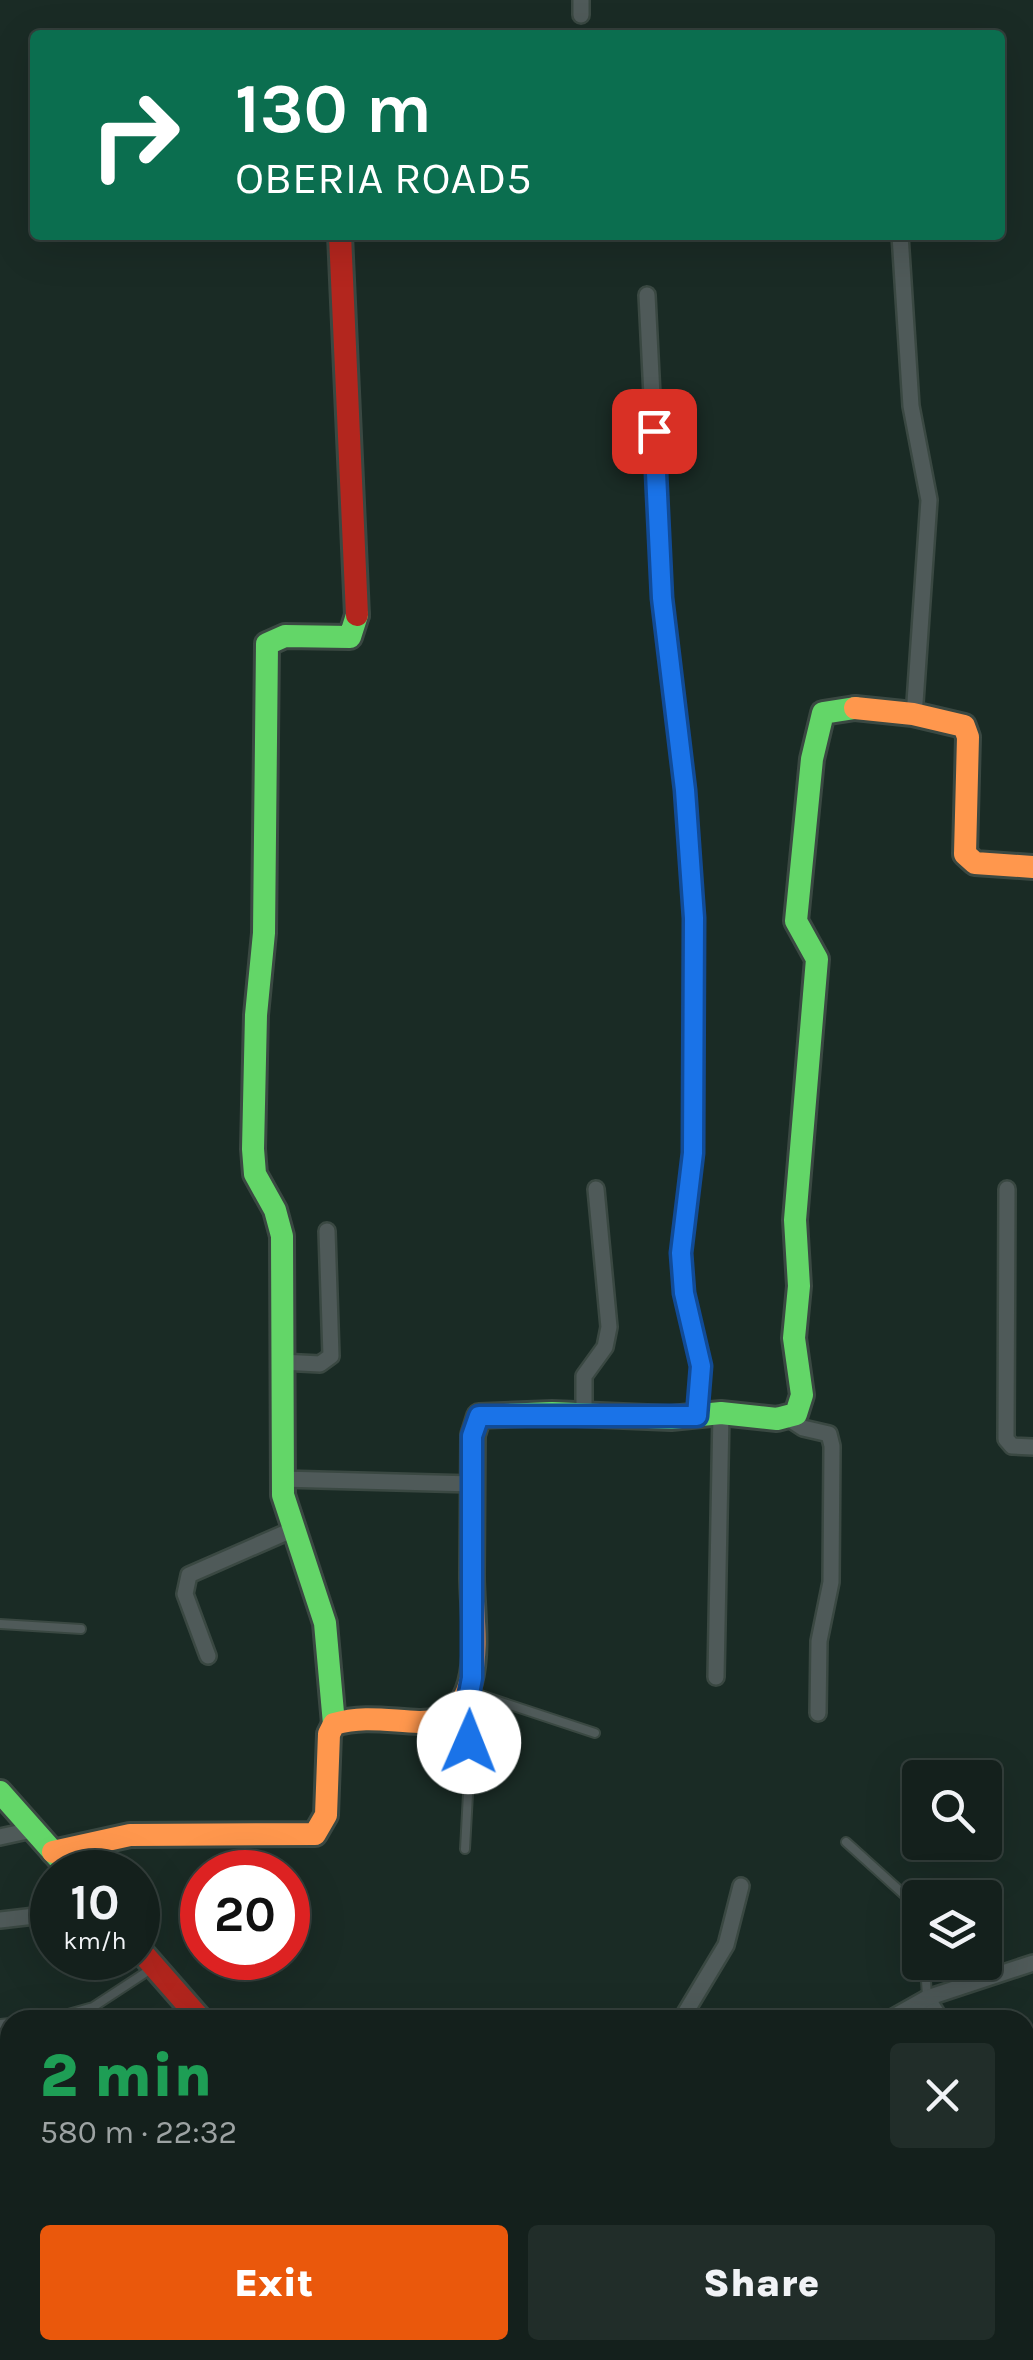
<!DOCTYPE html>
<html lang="en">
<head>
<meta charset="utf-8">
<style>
  :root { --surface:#14201c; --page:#212d29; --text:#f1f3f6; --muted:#9da3a3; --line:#333e3b; --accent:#ea580c }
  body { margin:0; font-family:Karla,sans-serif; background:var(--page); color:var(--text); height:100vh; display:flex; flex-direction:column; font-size:38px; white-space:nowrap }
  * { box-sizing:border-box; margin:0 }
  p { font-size:32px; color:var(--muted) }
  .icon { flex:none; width:55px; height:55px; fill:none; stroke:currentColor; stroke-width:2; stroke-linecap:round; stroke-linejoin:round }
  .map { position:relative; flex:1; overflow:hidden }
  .side { position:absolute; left:0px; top:2010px; width:1035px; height:350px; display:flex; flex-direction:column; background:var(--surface); border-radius:30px 30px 0 0; box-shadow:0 10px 40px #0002,0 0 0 2px var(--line) }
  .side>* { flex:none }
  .banner { position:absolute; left:30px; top:30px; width:975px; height:210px; border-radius:10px; box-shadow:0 10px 40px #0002,0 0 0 2px var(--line); background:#0b6e4f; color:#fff; overflow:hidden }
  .tools { position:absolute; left:902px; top:1760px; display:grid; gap:20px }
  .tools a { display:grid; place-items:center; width:100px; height:100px; border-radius:10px; background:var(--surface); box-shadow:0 10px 40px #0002,0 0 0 2px var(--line); font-size:50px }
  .speed { position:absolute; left:30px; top:1850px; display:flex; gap:20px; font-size:50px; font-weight:700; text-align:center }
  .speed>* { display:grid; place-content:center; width:130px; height:130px; border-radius:50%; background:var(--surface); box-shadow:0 10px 40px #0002,0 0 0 2px var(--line); line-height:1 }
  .speed small { font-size:25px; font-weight:400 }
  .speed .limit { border:15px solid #d22; background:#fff; color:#111 }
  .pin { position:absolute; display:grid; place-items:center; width:85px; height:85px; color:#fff; margin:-42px; border-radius:20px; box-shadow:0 5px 15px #0006 }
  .me { position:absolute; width:110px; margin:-55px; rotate:1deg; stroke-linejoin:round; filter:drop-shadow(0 0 8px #0008) }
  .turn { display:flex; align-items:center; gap:35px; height:210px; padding:0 40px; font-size:45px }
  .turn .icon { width:130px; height:130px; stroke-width:2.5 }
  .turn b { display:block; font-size:70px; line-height:85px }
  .round { display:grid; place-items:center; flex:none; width:105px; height:105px; border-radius:10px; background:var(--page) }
  .head { display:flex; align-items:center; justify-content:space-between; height:170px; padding:0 40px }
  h1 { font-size:60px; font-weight:800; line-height:75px; color:#1e9e55 }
  .action { display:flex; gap:20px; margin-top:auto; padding:20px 40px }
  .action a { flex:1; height:115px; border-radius:10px; background:var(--accent); color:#fff; font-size:40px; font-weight:800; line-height:115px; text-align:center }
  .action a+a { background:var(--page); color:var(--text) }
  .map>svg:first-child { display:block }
</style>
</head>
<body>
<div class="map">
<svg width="1033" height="2360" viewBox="0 0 1033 2360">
  <rect width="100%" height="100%" fill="#1a2b25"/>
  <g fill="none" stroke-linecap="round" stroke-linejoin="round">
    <g stroke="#135465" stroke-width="32">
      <polyline points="1025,2267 1033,2261"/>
      <polyline points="930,2360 938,2350"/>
    </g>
    <g stroke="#3a4842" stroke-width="12">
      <g id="lane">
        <polyline points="0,1624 81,1629"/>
        <polyline points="471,1692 595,1733"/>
        <polyline points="459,1713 470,1757 465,1849"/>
        <polyline points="846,1842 920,1909"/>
        <polyline points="925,1962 927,1998"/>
        <polyline points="47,2020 93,2007 151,1969"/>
        <polyline points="0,2024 10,2023"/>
      </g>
    </g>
    <g stroke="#3a4842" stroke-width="20">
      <g id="street">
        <polyline points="581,0 581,15"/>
        <polyline points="900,235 911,406 929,500 914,717"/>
        <polyline points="647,295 662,597 685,790 694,918 693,1153 681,1253 684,1293 701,1366 697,1416"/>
        <polyline points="1007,1189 1006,1439 1012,1446 1033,1447"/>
        <polyline points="281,1362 320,1364 331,1356 327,1231"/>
        <polyline points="584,1415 584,1376 605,1347 609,1327 596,1189"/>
        <polyline points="788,1418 803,1428 829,1434 832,1446 831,1582 819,1641 818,1713"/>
        <polyline points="281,1479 473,1484"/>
        <polyline points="208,1656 185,1594 189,1575 294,1529"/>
        <polyline points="716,1677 721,1413"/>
        <polyline points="0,1837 32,1830"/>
        <polyline points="0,1920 52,1914"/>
        <polyline points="927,1998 941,2020"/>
        <polyline points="681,2020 726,1945 741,1886"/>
        <polyline points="888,2020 927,1998 1033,1963"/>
        <polyline points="555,2360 560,2350"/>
      </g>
    </g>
    <g stroke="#3a4842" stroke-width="28">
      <g id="fast">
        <polyline points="472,1576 473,1435 479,1416 552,1413 671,1418 721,1413 777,1419 796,1414 802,1395 794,1338 799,1286 795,1220 817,959 796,921 812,759 823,713 855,708"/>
        <polyline points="334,1724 325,1623 283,1495 282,1236 275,1210 255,1174 253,1149 256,1015 264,933 267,644 285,636 350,637 357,615"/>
        <polyline points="0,1792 71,1872"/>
        <polyline points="474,2350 479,2360"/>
      </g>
    </g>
    <g stroke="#3a4842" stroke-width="28">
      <g id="slow">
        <polyline points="855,708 913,714 964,726 968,737 965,854 975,863 1033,867"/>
        <path d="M53,1852L130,1835L315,1834L326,1815L329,1734L334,1724C364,1715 389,1721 419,1722C492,1723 472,1626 472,1576"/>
        <polyline points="420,2360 434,2350"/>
      </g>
    </g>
    <g stroke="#3a4842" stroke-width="28">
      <g id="jam">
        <polyline points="340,235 357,615"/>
        <polyline points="138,1948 201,2020"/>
      </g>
    </g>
    <use href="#lane" stroke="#4f5a59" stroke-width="8"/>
    <use href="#street" stroke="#4f5a59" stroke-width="15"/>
    <use href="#fast" stroke="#63d668" stroke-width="22"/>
    <use href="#slow" stroke="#ff974d" stroke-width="22"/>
    <use href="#jam" stroke="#b3261e" stroke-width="22"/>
  </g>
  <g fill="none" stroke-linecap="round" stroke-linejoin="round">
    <g stroke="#114b97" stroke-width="25">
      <polyline id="route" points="469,1742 459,1713 467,1704 472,1678 472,1436 479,1416 697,1416 701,1366 684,1293 681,1253 693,1153 694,918 685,790 662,598 654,431"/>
    </g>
    <use href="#route" stroke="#1a73e8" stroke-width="18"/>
  </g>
</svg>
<div class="tools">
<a><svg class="icon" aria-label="search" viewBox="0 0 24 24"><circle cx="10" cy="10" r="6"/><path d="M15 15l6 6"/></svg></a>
<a><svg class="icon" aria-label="layers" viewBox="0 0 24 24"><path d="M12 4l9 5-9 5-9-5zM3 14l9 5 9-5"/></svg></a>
</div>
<div class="speed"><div>10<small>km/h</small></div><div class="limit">20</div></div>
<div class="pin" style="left:654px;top:431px;background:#d93025"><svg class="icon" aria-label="arrive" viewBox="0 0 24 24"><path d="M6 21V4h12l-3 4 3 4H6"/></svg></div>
<svg class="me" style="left:469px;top:1742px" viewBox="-20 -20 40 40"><circle r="19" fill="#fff"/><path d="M0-13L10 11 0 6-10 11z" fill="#1a73e8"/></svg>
<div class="banner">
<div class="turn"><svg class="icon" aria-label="right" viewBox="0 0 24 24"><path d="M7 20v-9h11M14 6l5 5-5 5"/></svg><div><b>130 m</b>OBERIA ROAD5</div></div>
</div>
<section class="side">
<div class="head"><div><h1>2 min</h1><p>580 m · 22:32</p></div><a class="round"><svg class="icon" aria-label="close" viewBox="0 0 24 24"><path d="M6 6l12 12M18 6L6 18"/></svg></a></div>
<div class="action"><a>Exit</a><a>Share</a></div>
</section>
</div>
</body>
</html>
